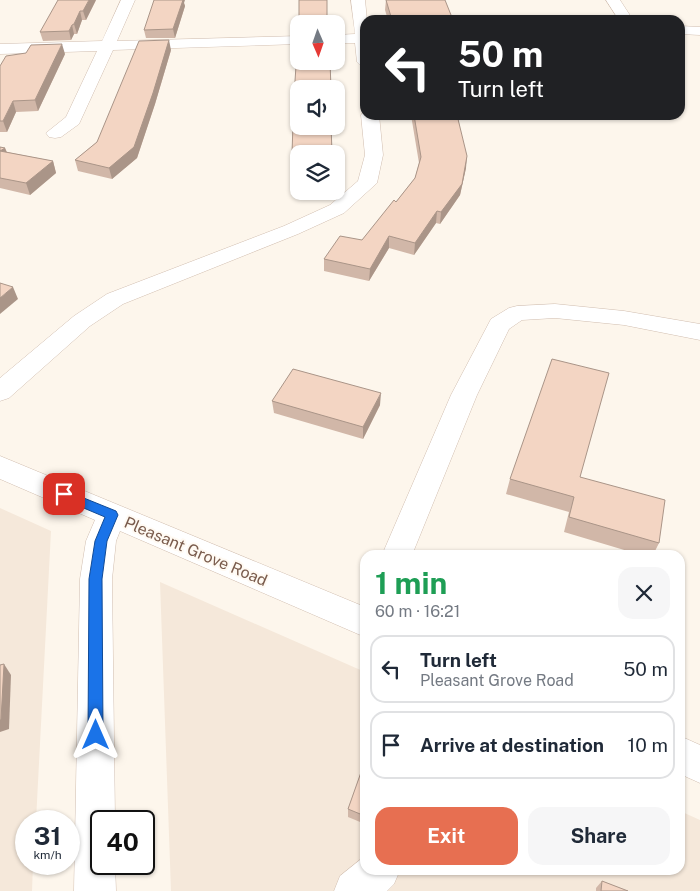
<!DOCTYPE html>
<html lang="en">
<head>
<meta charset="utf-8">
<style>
  :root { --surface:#fff; --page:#f6f6f7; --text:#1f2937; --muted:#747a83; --line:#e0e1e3; --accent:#e76f51 }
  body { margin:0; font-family:"Public Sans",sans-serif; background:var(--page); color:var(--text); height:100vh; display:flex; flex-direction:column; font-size:19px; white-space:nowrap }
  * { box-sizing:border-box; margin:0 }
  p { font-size:16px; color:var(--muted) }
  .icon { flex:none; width:28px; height:28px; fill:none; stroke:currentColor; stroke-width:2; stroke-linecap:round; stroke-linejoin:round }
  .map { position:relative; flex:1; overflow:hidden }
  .details { position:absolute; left:360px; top:550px; width:325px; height:325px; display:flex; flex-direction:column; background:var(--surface); border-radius:15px; box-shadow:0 1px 4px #0004 }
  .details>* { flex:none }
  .top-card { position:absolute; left:360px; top:15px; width:325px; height:105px; border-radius:15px; box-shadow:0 1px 4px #0004; background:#202124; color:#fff; overflow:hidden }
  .needle { width:32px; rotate:178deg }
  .tools { position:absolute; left:290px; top:15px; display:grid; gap:10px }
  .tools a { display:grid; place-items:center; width:55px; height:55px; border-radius:10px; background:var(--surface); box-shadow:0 1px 4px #0004; font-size:25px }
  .speed { position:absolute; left:15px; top:810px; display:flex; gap:10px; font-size:25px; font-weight:700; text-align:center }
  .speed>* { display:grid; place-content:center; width:65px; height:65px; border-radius:50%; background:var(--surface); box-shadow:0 1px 4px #0004; line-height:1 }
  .speed small { font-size:12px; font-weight:400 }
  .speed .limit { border:2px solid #111; border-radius:8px; background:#fff; color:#111 }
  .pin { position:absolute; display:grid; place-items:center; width:42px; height:42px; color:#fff; margin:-21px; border-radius:10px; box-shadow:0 2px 8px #0006 }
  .me { position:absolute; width:55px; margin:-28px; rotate:0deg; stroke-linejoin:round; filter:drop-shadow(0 0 4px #0008) }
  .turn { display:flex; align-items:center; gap:18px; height:105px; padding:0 15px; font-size:22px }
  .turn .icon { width:65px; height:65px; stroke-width:2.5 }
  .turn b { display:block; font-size:35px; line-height:42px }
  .round { display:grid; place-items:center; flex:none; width:52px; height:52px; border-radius:15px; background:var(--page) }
  .head { display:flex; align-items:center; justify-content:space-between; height:85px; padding:0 15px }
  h1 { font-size:30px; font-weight:700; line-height:38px; color:#1e9e55 }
  .cta { display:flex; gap:10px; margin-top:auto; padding:10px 15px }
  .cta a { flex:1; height:58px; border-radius:15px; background:var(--accent); color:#fff; font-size:20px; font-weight:700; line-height:58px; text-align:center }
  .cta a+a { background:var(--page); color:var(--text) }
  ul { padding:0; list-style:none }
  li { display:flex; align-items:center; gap:15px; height:68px; margin:0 10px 8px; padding:0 5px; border:2px solid var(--line); border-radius:15px }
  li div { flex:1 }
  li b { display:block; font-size:19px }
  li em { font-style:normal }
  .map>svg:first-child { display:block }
</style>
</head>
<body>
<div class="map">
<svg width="700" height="891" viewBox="0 0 700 891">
  <rect width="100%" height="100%" fill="#fdf6ec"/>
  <g fill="#f5e8da">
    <polygon points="0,508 51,531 36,821 26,821 26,864 33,864 32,891 0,891"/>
    <polygon points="160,582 365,672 365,870 680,870 680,811 700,820 700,891 171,891"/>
  </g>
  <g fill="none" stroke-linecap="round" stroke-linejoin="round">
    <g stroke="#d1beb0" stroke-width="1">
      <g id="minor">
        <polygon points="121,0 135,0 117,41 299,36 299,44 113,50 79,124 61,137 55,138 49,137 46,133 66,117 97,51 0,54 0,44 102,41"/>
        <polygon points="351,0 365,0 367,20 365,20 365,67 360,65 357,62 355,43 336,43 336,35 355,34"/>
        <polygon points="606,0 620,0 633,20 619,20"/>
        <polygon points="680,26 700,27 700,35 680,34"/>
        <polygon points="365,111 365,115 379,115 383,155 377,183 344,213 298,234 123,304 90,326 9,398 0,401 0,378 74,316 107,294 284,226 330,205 358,181 365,155 361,115"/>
        <polygon points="555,304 624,311 700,324 700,340 624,325 555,318 522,320 509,329 477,395 412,555 382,555 451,395 491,319 509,308 517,306"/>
        <polygon points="0,456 365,607 365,637 120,531 116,541 112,579 115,821 101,821 101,864 115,864 116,891 74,891 80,579 86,541 95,520 0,479"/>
        <polygon points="680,736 700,745 700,783 680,774"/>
        <polygon points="365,856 365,870 400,870 394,884 387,891 334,891 340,876"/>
      </g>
    </g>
    <use href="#minor" fill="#fff" fill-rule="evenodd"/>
  </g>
  <g fill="#d1b7a8">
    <polygon points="96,0 86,20 82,20 77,34 74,34 71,40 43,41 40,32"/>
    <polygon points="386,0 453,20 388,20 385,10"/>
    <polygon points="184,3 185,6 175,38 146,38 144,30"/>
    <polygon points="171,50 155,104 137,158 112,179 78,171 75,160 97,142"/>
    <polygon points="65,54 38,111 16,112 7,132 0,132 0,66"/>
    <polygon points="299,89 331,126 332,154 299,154 299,164 293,164 292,153"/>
    <polygon points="411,115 458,115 458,116 466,168 460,195 440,224 436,223 414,255 389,248 369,281 324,271 324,259 362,240 396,202 415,178 419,163"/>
    <polygon points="0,147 5,148 7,152 53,161 56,173 30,195 0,188"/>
    <polygon points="272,401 380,405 363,439 274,413"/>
    <polygon points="580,477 659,543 653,555 641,555 564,532 569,512 506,494 510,479"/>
    <polygon points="365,761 365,824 348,817 348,809"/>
    <polygon points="602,881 628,891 596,891 596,888"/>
  </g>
  <g fill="#aa9588">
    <polygon points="89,0 96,0 86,20 83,11"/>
    <polygon points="182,0 185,0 184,3 185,6 175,38 173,29"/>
    <polygon points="80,11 82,20 77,34 74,24"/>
    <polygon points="72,25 74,34 71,40 69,31"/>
    <polygon points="169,40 171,50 155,104 137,158 112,179 109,168"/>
    <polygon points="62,44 65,54 38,111 35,100"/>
    <polygon points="13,101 16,112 7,132 3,121"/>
    <polygon points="5,148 9,159 0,151"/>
    <polygon points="467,156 466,168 460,195 440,224 441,212"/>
    <polygon points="53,161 56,173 30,195 26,183"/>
    <polygon points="437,211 436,223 414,255 415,243"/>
    <polygon points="389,236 389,248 369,281 370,269"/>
    <polygon points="13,287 18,299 0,314 0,298"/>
    <polygon points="381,393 380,405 363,439 363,427"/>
    <polygon points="4,664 11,675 9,729 0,732 0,720"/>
  </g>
  <g fill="#f3d5c3" stroke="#aa9588">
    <polygon points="58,0 89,0 83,11 80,11 74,24 72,25 69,31 40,32"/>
    <polygon points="154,0 183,0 173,29 144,30"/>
    <rect x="299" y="0" width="28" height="24"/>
    <polygon points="386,0 445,0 453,20 392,20"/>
    <polygon points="298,36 299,36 299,61 330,61 331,89 299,89 299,126 331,126 332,152 292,153 294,96"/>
    <polygon points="169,40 153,93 134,147 109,168 75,160 97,142 139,41"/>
    <polygon points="62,44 35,100 13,101 3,121 0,121 0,66 6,56 26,53 31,45"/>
    <polygon points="414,115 457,115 467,156 462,184 441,212 437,211 415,243 389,236 370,269 324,259 340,236 362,240 394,200 396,202 415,178 421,157"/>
    <polygon points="0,147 5,148 0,151 53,161 26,183 0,178"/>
    <polygon points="0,283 13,287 0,298"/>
    <polygon points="552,359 609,373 580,477 665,500 659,543 569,517 574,497 510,479"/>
    <polygon points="293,369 381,393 363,427 272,401"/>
    <polygon points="4,664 1,720 0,720 0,665"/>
    <polygon points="365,761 365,816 348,809"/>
    <polygon points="602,881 628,891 601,891"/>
  </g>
  <polygon fill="#1a73e8" stroke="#114b97" points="64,490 116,511 118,515 107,541 102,579 103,735 101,740 96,742 90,740 88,735 89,579 95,541 105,517 60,498 58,494 60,491"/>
  <g text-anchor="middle" stroke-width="4" stroke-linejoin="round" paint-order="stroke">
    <g font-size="16" fill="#7a5c4d" stroke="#fffaf3">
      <text transform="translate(196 551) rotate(23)" y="6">Pleasant Grove Road</text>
    </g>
  </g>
</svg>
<div class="tools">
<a><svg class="needle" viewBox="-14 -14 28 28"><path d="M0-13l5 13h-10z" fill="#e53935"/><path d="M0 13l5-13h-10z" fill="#747a83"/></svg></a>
<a><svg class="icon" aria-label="sound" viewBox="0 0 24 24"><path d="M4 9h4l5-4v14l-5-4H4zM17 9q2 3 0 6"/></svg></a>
<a><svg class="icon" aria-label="layers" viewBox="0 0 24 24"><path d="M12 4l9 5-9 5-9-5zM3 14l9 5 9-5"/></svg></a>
</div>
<div class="speed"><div>31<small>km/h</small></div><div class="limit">40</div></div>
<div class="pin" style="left:64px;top:494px;background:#d93025"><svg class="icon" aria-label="arrive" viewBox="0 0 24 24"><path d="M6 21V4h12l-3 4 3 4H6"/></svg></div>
<svg class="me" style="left:96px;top:735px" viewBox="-20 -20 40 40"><path d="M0-17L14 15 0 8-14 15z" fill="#1a73e8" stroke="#fff" stroke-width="4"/></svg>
<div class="top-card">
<div class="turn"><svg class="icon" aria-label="left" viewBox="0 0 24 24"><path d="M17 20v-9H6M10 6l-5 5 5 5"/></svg><div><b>50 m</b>Turn left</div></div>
</div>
<section class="details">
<div class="head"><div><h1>1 min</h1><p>60 m · 16:21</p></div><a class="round"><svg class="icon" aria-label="close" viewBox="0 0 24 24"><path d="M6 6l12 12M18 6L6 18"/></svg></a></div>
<ul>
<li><svg class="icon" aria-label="left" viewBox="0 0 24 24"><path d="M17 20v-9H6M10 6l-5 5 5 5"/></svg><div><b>Turn left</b><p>Pleasant Grove Road</p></div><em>50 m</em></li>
<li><svg class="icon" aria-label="arrive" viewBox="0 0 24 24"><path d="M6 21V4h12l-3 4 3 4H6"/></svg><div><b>Arrive at destination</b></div><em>10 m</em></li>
</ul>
<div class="cta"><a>Exit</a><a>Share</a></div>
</section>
</div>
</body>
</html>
